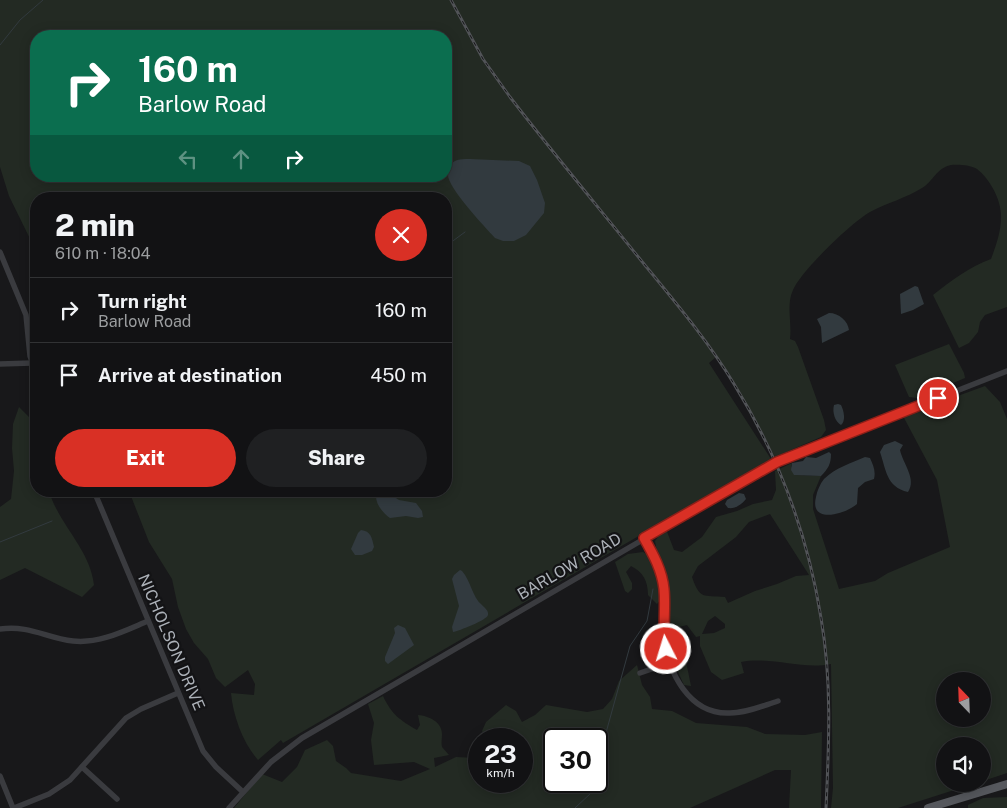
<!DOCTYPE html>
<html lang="en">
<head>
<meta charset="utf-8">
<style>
  :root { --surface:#121214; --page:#1f2022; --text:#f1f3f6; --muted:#9c9ea0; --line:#313234; --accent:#d93025 }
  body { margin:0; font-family:"Public Sans",sans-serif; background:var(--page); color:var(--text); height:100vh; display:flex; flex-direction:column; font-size:19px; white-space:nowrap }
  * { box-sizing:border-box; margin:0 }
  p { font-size:16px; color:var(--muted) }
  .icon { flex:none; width:28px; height:28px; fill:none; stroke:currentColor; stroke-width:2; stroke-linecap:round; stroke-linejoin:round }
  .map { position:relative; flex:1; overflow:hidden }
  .drawer { position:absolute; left:30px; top:192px; width:422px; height:305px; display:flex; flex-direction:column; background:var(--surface); border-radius:20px; box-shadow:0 2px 12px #0003,0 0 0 1px var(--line) }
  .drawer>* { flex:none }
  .banner { position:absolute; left:30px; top:30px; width:422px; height:152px; border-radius:20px; box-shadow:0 2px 12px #0003,0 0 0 1px var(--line); background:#0b6e4f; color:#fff; overflow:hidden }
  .needle { width:32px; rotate:337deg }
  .buttons { position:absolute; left:936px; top:672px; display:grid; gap:10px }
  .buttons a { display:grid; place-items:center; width:55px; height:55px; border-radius:50%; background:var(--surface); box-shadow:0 2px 12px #0003,0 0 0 1px var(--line); font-size:25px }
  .speed { position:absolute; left:468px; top:728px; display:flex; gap:10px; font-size:25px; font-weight:700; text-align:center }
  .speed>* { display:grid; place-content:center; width:65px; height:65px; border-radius:50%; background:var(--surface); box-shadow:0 2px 12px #0003,0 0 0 1px var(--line); line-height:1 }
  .speed small { font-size:12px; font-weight:400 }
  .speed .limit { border:2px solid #111; border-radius:8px; background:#fff; color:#111 }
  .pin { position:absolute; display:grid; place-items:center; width:42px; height:42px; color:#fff; margin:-21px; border:2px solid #fff; border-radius:50%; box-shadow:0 1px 5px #0007 }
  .me { position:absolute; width:55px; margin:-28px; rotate:355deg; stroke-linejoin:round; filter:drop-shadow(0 0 4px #0008) }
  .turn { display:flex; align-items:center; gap:18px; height:105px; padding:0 25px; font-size:22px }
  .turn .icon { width:65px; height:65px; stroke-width:2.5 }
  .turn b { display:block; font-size:35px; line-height:42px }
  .lanes { display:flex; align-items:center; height:48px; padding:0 25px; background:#0003; justify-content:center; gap:25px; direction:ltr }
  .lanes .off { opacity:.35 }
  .round { display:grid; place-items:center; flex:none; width:52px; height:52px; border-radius:26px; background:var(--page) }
  .headline { display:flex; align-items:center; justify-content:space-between; height:85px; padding:0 25px }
  h1 { font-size:30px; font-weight:800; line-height:38px }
  .cta { display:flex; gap:10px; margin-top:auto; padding:10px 25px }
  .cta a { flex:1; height:58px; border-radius:30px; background:var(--accent); color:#fff; font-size:20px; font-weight:800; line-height:58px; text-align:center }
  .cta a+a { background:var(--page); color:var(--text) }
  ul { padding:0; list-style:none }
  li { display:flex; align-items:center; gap:15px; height:65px; padding:0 25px; border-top:1px solid var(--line) }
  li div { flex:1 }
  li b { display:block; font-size:19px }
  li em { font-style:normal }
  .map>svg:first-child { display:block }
</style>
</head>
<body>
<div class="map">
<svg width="1007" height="808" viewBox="0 0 1007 808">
  <rect width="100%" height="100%" fill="#18181a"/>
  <g fill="#232a23" fill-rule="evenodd">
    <path d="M0,0H1007V307L985,315L980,322L978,332L969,343L959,348L933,295C951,281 969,267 991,259C996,246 1001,231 1001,218C1002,201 990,179 977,169C972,165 957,164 951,165C935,169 934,181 922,188C906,198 887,203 870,212C852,222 801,271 793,290C786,305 792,322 790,339L795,341L798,347L824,420L826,430L821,437L775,457L735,385L716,357L709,363L771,459L283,743L281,740L258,760C243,743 233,716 231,693L254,695L255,684L248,670L225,687L216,678L208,659L194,643L186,629L178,607L172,579L149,542L129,491H446V199H36V251L9,196L0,167ZM36,36H446V176H36Z"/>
    <polygon points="949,344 964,373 965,378 917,398 909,397 895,365"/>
    <path d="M985,386L1000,402L1007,419V773L983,781L982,746H945V784H973L898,808H831L833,788L831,664C801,670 771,656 741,662L744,673L722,680L711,672L700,646V636L696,637L687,625L679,627L691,686L684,685C679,674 673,661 670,649C665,628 671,607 668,586C665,570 657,557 655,541L662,531L666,529L674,550L682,552L702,537L716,517L737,511L753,504L772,500L776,490L775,471L792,463L791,466L795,475L821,476L813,495V509L839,589L875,581L888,573L950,547L937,480L903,416ZM770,514L809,575L796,576L777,584L755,591L728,603L725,597C703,595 700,600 692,577L698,566L736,537L749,522ZM715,616L725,624V628L714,633L702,634L708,621ZM945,681H982V719H945Z"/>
    <path d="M19,407L32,420L36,434V491H49C59,525 90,549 94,585L82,597L25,568L0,580V507L11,499L14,471L12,448L13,424Z"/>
    <path d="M643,552L650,556L658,579L662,593L660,600L657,604L648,595C648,581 643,572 631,566L626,572L632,583V589L628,593L625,591L615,562L628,554Z"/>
    <path d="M637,665L642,685L650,697L652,709L672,711L696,723L747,727L765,734L805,735L822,732L821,808H789L791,770H775L690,808H234L262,774L282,782L297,767L305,750L327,740L333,746L336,761L346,768L351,773L401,781L430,769L414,762L374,765L371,740L374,723L368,704L383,696C392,715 400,720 417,730L420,725L418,715C429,716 442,722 442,734C442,739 441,742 442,747L449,755L434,758L435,767L456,757L476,758L479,755V781H521V739H486L482,731L486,722L506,705L516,711L522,722L535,715L546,705L587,712L603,709L612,699L619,681ZM554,739H596V781H554Z"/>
    <polygon points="1007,797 1007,808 968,808 968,805 983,798"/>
  </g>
  <g fill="#323a3f">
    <path d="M470,159L519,161L530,166L537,180L545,203L544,213L526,235L514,241H503L495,238C485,227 448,188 448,175C447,169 450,164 455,161C459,159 465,159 470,159Z"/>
    <polygon points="915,286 918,287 924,304 913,310 901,314 900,294"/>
    <path d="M829,313C839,313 848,321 849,330L822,343L821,327L817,319Z"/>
    <path d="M838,404L841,405C844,411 846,421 841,425C835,422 832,412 834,405Z"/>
    <path d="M895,441L903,445L900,450C903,464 917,479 908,492C886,487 886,469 880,452L884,445Z"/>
    <path d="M829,452L831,454C831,464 828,469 821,476L794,475L791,470L792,463L803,461L806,457L816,458Z"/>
    <path d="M865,457L870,458C873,465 876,471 874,479L865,482L858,488L857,504C846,514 809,525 816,497C817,491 820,484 824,479C835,468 851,463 865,457Z"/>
    <path d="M381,493H388L399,500L416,503L422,511L423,517L418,518L406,516L390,518C383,513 376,505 376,496Z"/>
    <path d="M739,493L744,494L746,499C741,505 735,509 728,508L725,504L727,500Z"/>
    <path d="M361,530C371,531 372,538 374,547L372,551L362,555H355L351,549L358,533Z"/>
    <path d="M460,570L462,571C471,581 472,597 482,605C485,608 489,611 488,615C487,620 459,631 453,632L452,627L459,606L452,579L454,575Z"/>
    <polygon points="398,625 405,628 414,645 388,664 385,661 385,657 395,633 394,628"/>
  </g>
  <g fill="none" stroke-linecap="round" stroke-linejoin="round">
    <g stroke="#323a3f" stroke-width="1">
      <polyline points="0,45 20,20 43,0"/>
      <polyline points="446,246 465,232"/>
      <polyline points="0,542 52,521"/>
      <polyline points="596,780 599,758 630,646 647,621 653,589"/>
      <polyline points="595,784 596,781"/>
      <polyline points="575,808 591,793"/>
    </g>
    <g stroke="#3a3b3f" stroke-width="5.5">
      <polyline points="0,252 26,315 30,356 36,372"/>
      <polyline points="0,364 32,363"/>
      <polyline points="94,491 203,751 216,767 243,792"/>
      <path d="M644,538C652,553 660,567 663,583C666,601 662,619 664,637C668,672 689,715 730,713C746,713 762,706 778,701"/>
      <path d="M0,629C30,625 46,638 73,641C99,644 124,631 148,621"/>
      <polyline points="640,673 669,663"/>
      <polyline points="82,767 117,799"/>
      <polyline points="0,776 13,808"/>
      <polyline points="14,808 49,794 70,780 126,718 141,709 178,693"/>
      <polyline points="229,808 271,762 302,738 766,468 786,458 1007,371"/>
    </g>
    <polyline stroke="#56585d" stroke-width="8" points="928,808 1007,784"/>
    <g stroke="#515357" stroke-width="3">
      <path id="rail" d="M451,0L483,59L510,97C553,153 599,208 644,264C676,303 708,341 734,384C778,455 808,536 821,618C832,681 829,744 826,808"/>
    </g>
    <use href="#rail" stroke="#131315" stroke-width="1" stroke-dasharray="4" stroke-linecap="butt"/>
  </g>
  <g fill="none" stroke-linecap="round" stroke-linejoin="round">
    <g stroke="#8d1f18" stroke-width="12">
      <path id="route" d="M666,649C662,629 666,609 664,589C662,570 653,554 644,538L777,462L938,398"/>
    </g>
    <use href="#route" stroke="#d93025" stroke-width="9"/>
  </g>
  <g text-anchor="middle" stroke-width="4.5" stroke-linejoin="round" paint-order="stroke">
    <g font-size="16" fill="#acb1b8" stroke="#131315">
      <text transform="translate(569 566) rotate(-30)" y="6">BARLOW ROAD</text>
      <text transform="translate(172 642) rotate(67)" y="6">NICHOLSON DRIVE</text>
    </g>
  </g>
</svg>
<div class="buttons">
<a><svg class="needle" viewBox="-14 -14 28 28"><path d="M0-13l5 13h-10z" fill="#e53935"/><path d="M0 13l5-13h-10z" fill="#9c9ea0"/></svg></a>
<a><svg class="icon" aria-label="sound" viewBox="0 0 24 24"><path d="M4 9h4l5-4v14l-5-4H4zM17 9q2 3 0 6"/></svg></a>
</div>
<div class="speed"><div>23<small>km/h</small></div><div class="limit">30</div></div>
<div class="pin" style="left:938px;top:398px;background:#d93025"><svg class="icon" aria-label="arrive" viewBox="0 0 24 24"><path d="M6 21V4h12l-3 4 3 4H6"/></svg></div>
<svg class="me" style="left:666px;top:649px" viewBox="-20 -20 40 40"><circle r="17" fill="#d93025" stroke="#fff" stroke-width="3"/><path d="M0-11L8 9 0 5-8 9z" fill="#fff"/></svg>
<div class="banner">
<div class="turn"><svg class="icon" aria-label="right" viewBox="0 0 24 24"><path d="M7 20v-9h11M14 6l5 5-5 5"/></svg><div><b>160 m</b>Barlow Road</div></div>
<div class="lanes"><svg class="icon off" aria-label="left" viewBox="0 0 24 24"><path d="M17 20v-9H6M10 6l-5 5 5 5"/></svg><svg class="icon off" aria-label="ahead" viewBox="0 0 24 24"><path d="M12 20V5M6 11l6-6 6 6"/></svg><svg class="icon" aria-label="right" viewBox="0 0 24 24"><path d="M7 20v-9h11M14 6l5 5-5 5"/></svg></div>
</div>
<section class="drawer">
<div class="headline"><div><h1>2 min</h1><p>610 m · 18:04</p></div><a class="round" style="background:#d93025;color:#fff"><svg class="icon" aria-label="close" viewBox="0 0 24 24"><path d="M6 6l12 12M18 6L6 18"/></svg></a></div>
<ul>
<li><svg class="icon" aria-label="right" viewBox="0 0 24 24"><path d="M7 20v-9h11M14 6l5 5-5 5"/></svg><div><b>Turn right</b><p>Barlow Road</p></div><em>160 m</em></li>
<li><svg class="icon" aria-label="arrive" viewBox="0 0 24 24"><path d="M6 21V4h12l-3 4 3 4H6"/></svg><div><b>Arrive at destination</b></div><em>450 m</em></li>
</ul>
<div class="cta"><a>Exit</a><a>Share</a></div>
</section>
</div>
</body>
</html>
